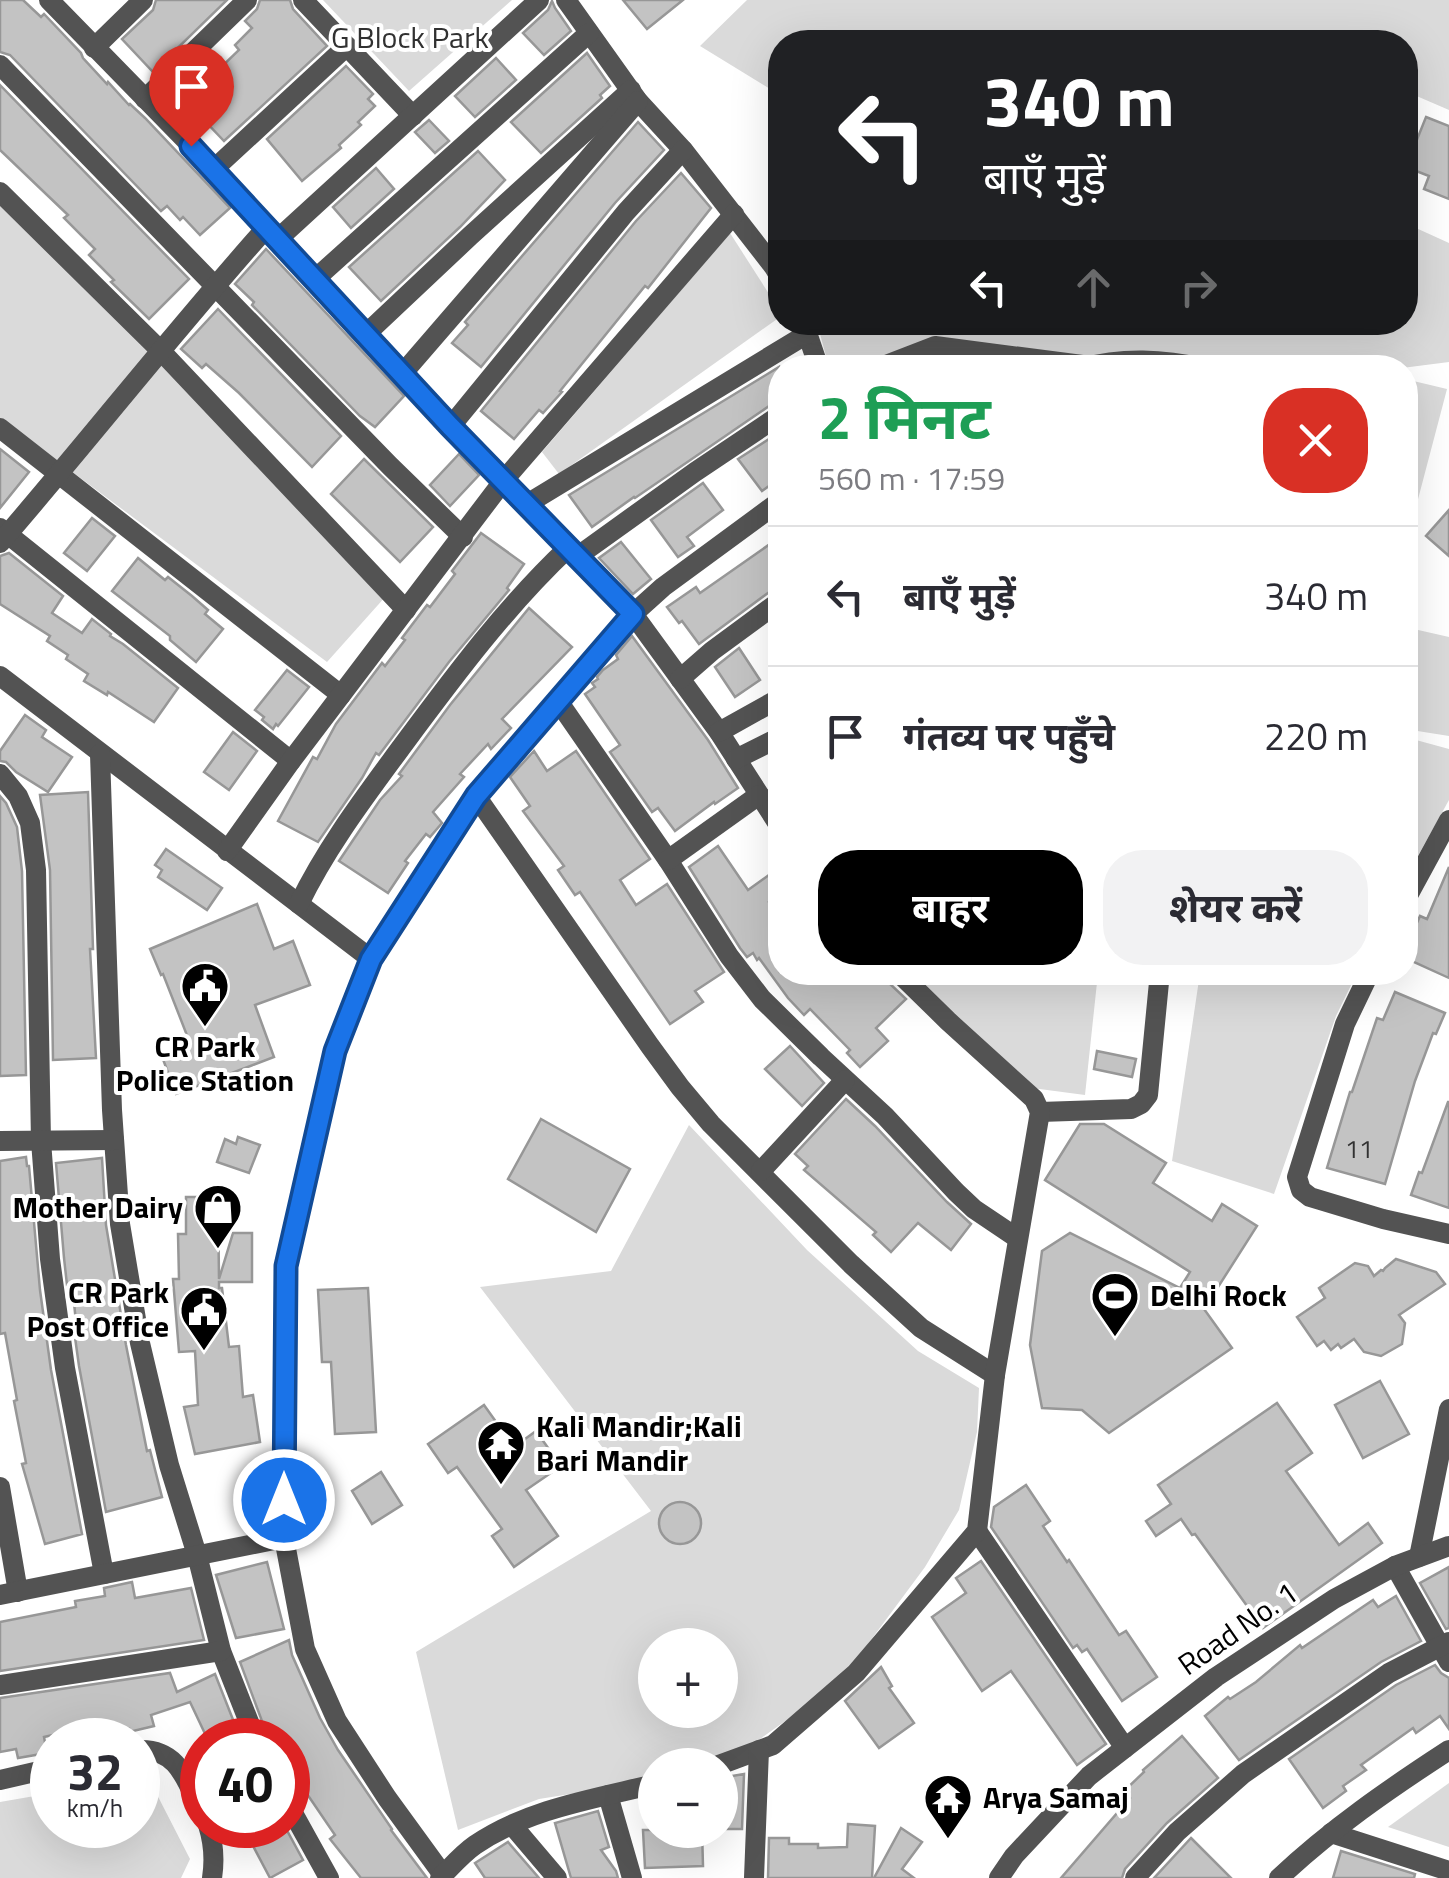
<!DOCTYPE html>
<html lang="hi">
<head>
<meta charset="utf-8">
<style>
  :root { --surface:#fff; --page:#f2f2f3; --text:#2b2b33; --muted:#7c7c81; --line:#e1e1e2; --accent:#000 }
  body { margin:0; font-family:"Titillium Web","Noto Sans Devanagari",sans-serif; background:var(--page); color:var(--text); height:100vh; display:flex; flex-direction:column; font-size:38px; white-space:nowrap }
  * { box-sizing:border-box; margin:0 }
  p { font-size:32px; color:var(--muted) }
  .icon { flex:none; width:55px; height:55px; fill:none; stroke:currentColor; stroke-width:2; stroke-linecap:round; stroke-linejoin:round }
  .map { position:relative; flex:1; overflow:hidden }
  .panel { position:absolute; left:768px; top:355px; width:650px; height:630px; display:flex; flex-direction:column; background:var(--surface); border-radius:40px; box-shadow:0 10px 40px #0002 }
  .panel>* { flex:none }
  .top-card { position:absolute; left:768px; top:30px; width:650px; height:305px; border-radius:40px; box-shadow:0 10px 40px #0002; background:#202124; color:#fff; overflow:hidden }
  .controls { position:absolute; left:638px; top:1628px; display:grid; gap:20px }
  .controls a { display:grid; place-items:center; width:100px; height:100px; border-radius:50%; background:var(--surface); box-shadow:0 10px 40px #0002; font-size:50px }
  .speed { position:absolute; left:30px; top:1718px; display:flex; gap:20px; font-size:50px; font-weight:700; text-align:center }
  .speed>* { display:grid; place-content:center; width:130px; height:130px; border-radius:50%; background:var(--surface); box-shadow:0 10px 40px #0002; line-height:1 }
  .speed small { font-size:25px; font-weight:400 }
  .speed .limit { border:15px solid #d22; background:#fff; color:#111 }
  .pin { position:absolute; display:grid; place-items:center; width:85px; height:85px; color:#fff; margin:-102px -42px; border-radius:50% 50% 50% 0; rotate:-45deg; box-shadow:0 0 10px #0007 }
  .pin .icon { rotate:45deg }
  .me { position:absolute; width:110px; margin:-55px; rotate:0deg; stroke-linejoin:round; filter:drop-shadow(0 0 8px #0008) }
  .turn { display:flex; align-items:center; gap:35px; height:210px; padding:0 50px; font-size:45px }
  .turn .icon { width:130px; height:130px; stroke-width:2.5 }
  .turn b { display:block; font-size:70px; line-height:85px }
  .lanes { display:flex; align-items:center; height:95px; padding:0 50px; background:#0003; justify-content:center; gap:50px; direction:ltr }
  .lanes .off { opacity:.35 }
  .round { display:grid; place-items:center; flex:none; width:105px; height:105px; border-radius:40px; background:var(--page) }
  .summary { display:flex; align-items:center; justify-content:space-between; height:170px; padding:0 50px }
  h1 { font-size:60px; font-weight:700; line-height:75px; color:#1e9e55 }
  .cta { display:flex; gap:20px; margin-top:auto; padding:20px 50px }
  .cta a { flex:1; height:115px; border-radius:40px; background:var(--accent); color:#fff; font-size:40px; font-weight:700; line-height:115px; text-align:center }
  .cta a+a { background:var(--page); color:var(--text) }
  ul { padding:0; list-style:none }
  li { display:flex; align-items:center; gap:30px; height:140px; padding:0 50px; border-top:2px solid var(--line) }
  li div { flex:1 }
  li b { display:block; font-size:38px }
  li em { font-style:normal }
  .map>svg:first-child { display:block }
</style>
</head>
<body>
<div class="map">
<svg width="1449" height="1878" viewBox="0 0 1449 1878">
  <rect width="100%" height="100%" fill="#fff"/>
  <g fill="#dadada" fill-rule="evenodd">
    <polygon points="323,0 512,0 409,91"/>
    <polygon points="747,0 1449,0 1449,110 1405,91 1405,42 780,42 780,95 700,46"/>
    <polygon points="0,194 386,596 327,662 0,418"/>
    <polygon points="1405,223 1449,243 1449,362 1402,368 1085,368 969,343 865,367 829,367 817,323 1405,322"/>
    <polygon points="730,233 780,311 780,317 559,474 542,452"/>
    <polygon points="1405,379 1447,389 1417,503 1405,564"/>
    <polygon points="1405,627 1449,637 1449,736 1405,729"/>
    <polygon points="1405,737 1449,749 1449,800 1405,879"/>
    <polygon points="911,973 1098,973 1085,1095 1032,1088"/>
    <polygon points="1200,973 1357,973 1336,1016 1274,1194 1172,1161"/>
    <path d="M689,1125L807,1250L918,1351L979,1388L977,1432L959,1510L925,1567L839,1683L743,1751L695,1765H655V1777L627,1785L539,1799L458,1830L416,1652L651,1511L480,1287L611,1271ZM655,1645H720V1710H655Z"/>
    <polygon points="148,1777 190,1859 181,1878 0,1878 0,1802 52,1793 52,1825 138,1825 138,1779"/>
    <polygon points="1449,1783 1449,1847 1388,1827"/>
  </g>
  <g fill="#c3c3c3" stroke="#979797" stroke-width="2.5">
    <polygon points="0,0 23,0 41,17 44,14 81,53 83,58 107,84 108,82 129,105 130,104 145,118 230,208 200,235 183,217 180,220 167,206 161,211 10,55 0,52"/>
    <polygon points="156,0 227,0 153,72 122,39 153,10"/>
    <polygon points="260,0 290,0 293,9 327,46 224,141 186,101 239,50 235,45 252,28 245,21 257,9"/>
    <polygon points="623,0 683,0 647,29"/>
    <polygon points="552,1 555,8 571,31 544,55 523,33 548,10"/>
    <polygon points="587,53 610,86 600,95 602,98 541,153 511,122"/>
    <polygon points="496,58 516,80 475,117 455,96"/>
    <polygon points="346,66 373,94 368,99 375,106 358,122 361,125 339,145 341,148 302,181 267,139"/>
    <polygon points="0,85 189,279 149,319 111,282 114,280 89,255 95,249 64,218 68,215 0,150"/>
    <polygon points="1426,117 1449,126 1449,199 1424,189 1429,176 1406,167"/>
    <polygon points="429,120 449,141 435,153 415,132"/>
    <polygon points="638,122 664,150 615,203 481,367 452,343 468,325 465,322"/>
    <polygon points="478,151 505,180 460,227 381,301 349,267"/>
    <polygon points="376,168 394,189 351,228 333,207"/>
    <polygon points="681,173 711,208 648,288 645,286 560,391 562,392 543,413 539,410 514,439 481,411 636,221"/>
    <polygon points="266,249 404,396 375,427 360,416 252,305 254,302 235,284"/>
    <polygon points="218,309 341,436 312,467 239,393 206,364 202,368 181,349"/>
    <polygon points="779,367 780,401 772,404 635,498 634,497 592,527 569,495"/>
    <polygon points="780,432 780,478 762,491 738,459"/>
    <polygon points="0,449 29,472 0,508"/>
    <polygon points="459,454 479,475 450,506 430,485"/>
    <polygon points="364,459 433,527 400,562 331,494"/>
    <polygon points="703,483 723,510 687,537 694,546 678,557 651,520"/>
    <polygon points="1449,510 1449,556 1426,536"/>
    <polygon points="92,518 115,536 87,571 64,553"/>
    <polygon points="481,533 524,564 507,588 509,590 449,662 379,755 376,753 362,778 318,842 278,821 313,757 317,759 336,724 382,663 385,666 405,640 402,638 427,605 430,607 455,574 452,571"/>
    <polygon points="780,537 780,587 772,590 699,644 682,621 679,623 667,607 696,587 700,593"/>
    <polygon points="621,542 651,579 633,594 599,558"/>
    <polygon points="9,553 63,596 52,613 82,633 92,619 111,634 110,636 123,644 178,688 154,722 108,692 107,695 84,681 88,674 66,659 68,655 47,641 50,636 0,604 0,556"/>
    <polygon points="138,558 165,580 168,577 192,596 208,610 205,614 223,629 196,662 170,640 170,636 112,591"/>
    <polygon points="529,608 572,647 502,719 511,728 491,749 488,744 460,774 464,777 433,812 442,823 430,837 426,834 405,861 408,863 388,893 339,861 380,800 402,776 399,774 450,705"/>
    <polygon points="632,636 708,740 738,788 715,804 714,802 675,831 658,808 652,812 610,752 620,745 585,694 595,687 592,683 598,679 597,677 603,670 618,659 616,655"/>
    <polygon points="739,648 760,680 735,697 715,667"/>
    <polygon points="287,670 309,687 278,726 276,724 273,729 262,720 264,717 255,710"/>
    <polygon points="25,715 46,730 42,737 72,757 48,792 16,772 6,762 0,761 0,751"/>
    <polygon points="233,732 257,751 229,790 204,772"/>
    <polygon points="534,751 547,771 576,751 650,859 620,880 636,905 667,884 724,972 695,991 703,1002 670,1024 580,892 575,895 558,870 564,866 523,811 530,806 510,777"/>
    <polygon points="88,792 93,949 90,949 96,1058 53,1060 50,870 40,795"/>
    <polygon points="0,796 6,803 17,827 22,871 26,1075 0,1076"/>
    <polygon points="718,846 748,890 780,867 780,894 769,902 780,918 780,972 885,972 888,982 906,999 876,1028 888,1041 860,1067 847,1053 850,1050 810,1009 804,1015 788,998 759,958 757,960 753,953 747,957 740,948 689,867"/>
    <polygon points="166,849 222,888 207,910 158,877 162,870 155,865"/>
    <polygon points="1449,867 1449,978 1405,958 1405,950 1420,916 1427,919"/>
    <polygon points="257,904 274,949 293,941 310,985 255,1005 274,1057 176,1094 161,1054 190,1043 163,974 161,975 150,949"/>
    <polygon points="1395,992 1445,1013 1436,1034 1433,1033 1415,1081 1385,1184 1327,1168 1350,1092 1352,1092 1377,1018 1383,1020"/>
    <polygon points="790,1046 824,1083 802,1106 765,1069"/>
    <polygon points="1097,1051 1136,1059 1132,1077 1094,1069"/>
    <polygon points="846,1099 875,1126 947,1202 971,1224 951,1250 918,1223 891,1252 873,1235 876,1232 804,1170 808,1166 795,1154"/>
    <polygon points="1448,1102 1449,1102 1449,1208 1411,1195 1419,1172 1422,1173"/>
    <polygon points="541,1119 630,1169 596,1232 508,1179"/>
    <polygon points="1080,1124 1104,1124 1166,1163 1153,1183 1212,1221 1222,1204 1257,1226 1204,1309 1232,1348 1109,1433 1082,1410 1042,1408 1030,1345 1042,1251 1070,1233 1180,1288 1190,1272 1045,1180"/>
    <polygon points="238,1137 260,1145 249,1173 217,1162 225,1139 236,1144"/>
    <polygon points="26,1157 27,1166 29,1166 40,1290 51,1370 82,1534 45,1544 22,1464 26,1463 14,1401 17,1400 5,1333 0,1334 0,1161"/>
    <polygon points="102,1158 106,1225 126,1345 147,1451 150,1450 162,1497 106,1512 79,1366 73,1323 76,1322 72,1284 67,1285 64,1258 56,1163"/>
    <polygon points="186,1197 218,1197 219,1279 233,1233 252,1233 252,1282 219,1282 219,1288 222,1288 229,1347 239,1346 243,1397 253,1395 260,1442 195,1454 184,1407 198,1405 195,1351 179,1352 173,1279 179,1279 178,1234 186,1234"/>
    <polygon points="1396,1259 1436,1272 1445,1284 1399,1315 1405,1323 1402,1344 1381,1356 1364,1352 1354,1339 1341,1348 1338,1344 1331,1350 1324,1341 1317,1346 1297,1317 1325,1298 1319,1288 1355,1263 1368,1266 1374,1276 1381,1270 1383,1271 1385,1268"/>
    <polygon points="368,1288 376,1432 335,1434 331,1362 322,1362 318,1290"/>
    <polygon points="1380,1381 1409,1434 1363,1458 1335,1405"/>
    <polygon points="1277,1403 1312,1453 1286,1471 1339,1545 1368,1523 1382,1543 1263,1628 1195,1534 1192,1535 1181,1519 1156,1536 1146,1521 1171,1504 1158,1485"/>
    <polygon points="484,1405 514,1447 536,1431 561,1466 526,1490 558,1536 514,1567 492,1536 502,1529 457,1467 448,1473 428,1444"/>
    <polygon points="381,1472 402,1505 372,1524 352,1491"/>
    <polygon points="1026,1485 1050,1521 1043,1526 1067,1562 1069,1560 1119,1635 1126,1631 1157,1677 1122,1701 1087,1649 1082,1652 1077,1645 1073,1648 991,1527 994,1507"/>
    <circle cx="680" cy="1523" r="21"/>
    <polygon points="981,1561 1106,1744 1077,1765 1011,1671 982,1691 932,1617 966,1593 956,1578"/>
    <polygon points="267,1562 284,1629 236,1638 216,1575"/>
    <polygon points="1449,1567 1449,1628 1446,1629 1420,1583"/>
    <polygon points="132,1582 135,1598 191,1588 204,1640 0,1671 0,1622 76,1607 75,1601 105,1596 104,1588"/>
    <polygon points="1396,1596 1421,1641 1381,1662 1239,1760 1205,1716 1228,1697 1230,1699 1256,1682 1300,1645 1302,1648 1373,1600 1378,1607"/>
    <polygon points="289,1640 292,1655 320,1718 338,1750 392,1829 391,1830 427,1878 361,1878 330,1839 335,1835 288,1766 288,1740 269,1740 240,1662"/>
    <polygon points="1435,1665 1441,1673 1449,1678 1449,1729 1440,1716 1416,1733 1413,1728 1361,1765 1366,1770 1343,1786 1346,1791 1323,1808 1289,1759 1396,1685"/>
    <polygon points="881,1667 892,1686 889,1688 914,1723 879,1748 845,1701"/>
    <polygon points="170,1673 177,1692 215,1674 241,1740 208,1740 190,1702 151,1715 154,1726 129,1732 129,1729 103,1734 103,1731 77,1737 75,1730 44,1737 47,1753 18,1758 16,1749 0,1752 0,1698"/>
    <polygon points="1182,1736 1218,1778 1167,1823 1125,1869 1122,1878 1061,1878 1130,1798 1124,1791 1144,1772 1143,1770"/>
    <polygon points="744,1774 742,1829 720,1829 720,1778"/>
    <polygon points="598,1811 609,1847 601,1850 616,1871 618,1878 571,1878 555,1823"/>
    <polygon points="848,1824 875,1826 872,1878 768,1878 769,1838 789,1838 789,1844 818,1844 818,1848 847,1847"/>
    <polygon points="242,1825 284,1825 303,1860 270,1878"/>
    <polygon points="901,1828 922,1842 902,1869 914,1878 874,1878"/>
    <polygon points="643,1830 702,1830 703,1866 645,1868"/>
    <polygon points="1191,1838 1231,1878 1154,1878"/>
    <polygon points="508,1842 539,1878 485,1878 475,1863"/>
    <polygon points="1341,1851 1415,1874 1414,1878 1333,1878"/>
  </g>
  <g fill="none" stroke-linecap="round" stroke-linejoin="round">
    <g stroke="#535353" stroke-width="20">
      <polyline points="49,0 214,169 314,280 451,426 633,614 719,732 780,827"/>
      <polyline points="303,0 413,116"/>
      <polyline points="566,0 638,101 683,150 774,267 780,277"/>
      <polyline points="94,48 143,0"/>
      <polyline points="0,65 390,466 463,537"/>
      <polyline points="145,99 247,0"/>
      <polyline points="214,169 347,46"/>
      <polyline points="0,192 161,351 406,610"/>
      <polyline points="279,238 539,0"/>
      <polyline points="314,280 589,33"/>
      <polyline points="804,324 819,368"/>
      <polyline points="366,334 470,236 631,90"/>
      <polyline points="878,368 935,346 1090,366"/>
      <path d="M1083,368C1121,357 1165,359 1202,368"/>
      <polyline points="403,373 638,101"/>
      <polyline points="451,426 626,212 683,150"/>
      <polyline points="0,428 341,695"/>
      <polyline points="527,504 807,334"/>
      <polyline points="0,528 291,761"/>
      <path d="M0,543C90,439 175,330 267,227"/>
      <polyline points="578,556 695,472 780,415"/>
      <polyline points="0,676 371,959"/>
      <polyline points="680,679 712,651 780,601"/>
      <polyline points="558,701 668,860 729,956 762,999 821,1057 885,1116 956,1192 974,1209 1017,1238"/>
      <polyline points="719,732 780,698"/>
      <polyline points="100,754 112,1110 120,1224 140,1343 169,1465 197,1555 221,1651 256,1740"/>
      <polyline points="736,759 780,737"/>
      <polyline points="0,774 18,796 30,823 36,870 41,1141 50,1259 65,1368 104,1574"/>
      <polyline points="476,796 650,1046 680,1087 711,1124 851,1264 921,1328 995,1375"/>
      <polyline points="227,851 291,761 504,480 734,214"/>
      <polyline points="668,860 759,795"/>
      <polyline points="1405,901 1449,820"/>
      <path d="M299,904C326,848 364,798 400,749C452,679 505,607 569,547"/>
      <polyline points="1370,972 1345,1024 1297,1177 1301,1190 1310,1197 1383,1219 1449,1234"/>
      <polyline points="1040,1112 1131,1109 1141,1104 1148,1095 1160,972"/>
      <polyline points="0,1141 114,1140"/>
      <polyline points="761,1171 845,1080"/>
      <polyline points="0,1487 18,1592"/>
      <polyline points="977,1531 1125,1748"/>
      <polyline points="1419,1557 1449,1409"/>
      <polyline points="1395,1566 1449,1662"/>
      <polyline points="0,1595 284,1538"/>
      <polyline points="0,1685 221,1651"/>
      <path d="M138,1750C179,1748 186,1781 202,1813"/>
      <polyline points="719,1765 773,1745 856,1673 977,1531 995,1375 1040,1112 1034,1099 948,1021 898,972"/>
      <polyline points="0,1780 52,1768"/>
      <polyline points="608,1795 632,1878"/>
      <polyline points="288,1804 329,1878"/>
      <path d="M208,1825C214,1844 215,1859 212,1878"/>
      <polyline points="512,1825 557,1878"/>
      <polyline points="1331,1833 1449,1871"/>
      <polyline points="443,1875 387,1798 337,1721 305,1649 284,1538 286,1266 335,1051 371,959 476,796 633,614 663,587 780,501"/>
      <path d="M440,1878C451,1867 462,1854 475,1845C528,1809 593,1799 655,1784"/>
      <polyline points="754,1878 759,1750"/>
      <polyline points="999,1878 1014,1856 1089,1776 1216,1677 1334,1599 1395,1566 1449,1546"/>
      <polyline points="1135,1878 1177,1832 1243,1774 1389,1673 1449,1642"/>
      <path d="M1279,1878C1331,1829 1389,1789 1449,1750"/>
    </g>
  </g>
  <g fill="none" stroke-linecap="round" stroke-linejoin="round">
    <g stroke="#114b97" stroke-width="25">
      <polyline id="route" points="191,146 450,426 633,614 476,796 371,959 335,1051 286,1266 284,1500"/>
    </g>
    <use href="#route" stroke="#1a73e8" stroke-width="18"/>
  </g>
  <defs>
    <g id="civic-pin" transform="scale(2.5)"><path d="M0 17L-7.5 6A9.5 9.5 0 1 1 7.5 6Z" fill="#000" stroke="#fff"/><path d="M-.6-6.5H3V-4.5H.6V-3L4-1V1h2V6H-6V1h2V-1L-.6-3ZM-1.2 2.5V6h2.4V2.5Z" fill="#fff"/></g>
    <g id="shop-pin" transform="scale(2.5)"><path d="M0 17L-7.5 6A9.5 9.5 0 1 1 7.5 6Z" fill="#000" stroke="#fff"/><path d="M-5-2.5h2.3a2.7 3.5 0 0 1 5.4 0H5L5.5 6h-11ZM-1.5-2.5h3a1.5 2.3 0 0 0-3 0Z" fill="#fff"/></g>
    <g id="stadium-pin" transform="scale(2.5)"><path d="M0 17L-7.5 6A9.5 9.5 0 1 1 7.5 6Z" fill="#000" stroke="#fff"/><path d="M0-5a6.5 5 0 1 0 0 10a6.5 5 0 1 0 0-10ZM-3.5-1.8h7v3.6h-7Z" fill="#fff"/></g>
    <g id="temple-pin" transform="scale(2.5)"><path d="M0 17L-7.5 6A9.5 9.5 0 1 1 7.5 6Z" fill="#000" stroke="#fff"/><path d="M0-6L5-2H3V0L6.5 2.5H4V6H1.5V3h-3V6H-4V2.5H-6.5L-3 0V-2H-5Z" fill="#fff"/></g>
  </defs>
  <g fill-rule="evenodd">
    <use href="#civic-pin" x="205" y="986"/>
    <use href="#shop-pin" x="218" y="1208"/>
    <use href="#stadium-pin" x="1115" y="1296"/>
    <use href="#civic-pin" x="204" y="1310"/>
    <use href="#temple-pin" x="501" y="1444"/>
    <use href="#temple-pin" x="948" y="1798"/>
  </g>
  <g text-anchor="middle" stroke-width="8" stroke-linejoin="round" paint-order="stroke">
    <g font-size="25" fill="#313131">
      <text x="1359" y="1158">11</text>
    </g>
    <g font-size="30" fill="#313131" stroke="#fff">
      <text x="410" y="48">G Block Park</text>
    </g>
    <g font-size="30" font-weight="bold" fill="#000" stroke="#fff" text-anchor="start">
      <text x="205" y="1057" text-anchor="middle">CR Park<tspan x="205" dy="34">Police Station</tspan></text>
      <text x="183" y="1218" text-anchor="end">Mother Dairy</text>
      <text x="169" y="1303" text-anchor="end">CR Park<tspan x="169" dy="34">Post Office</tspan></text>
      <text x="1150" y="1306">Delhi Rock</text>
      <text x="536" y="1437">Kali Mandir;Kali<tspan x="536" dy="34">Bari Mandir</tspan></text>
      <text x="983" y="1808">Arya Samaj</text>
    </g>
    <g font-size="30" fill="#000" stroke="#fff">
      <text transform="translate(1238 1629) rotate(-35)" y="10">Road No. 1</text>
    </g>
  </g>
</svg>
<div class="controls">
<a>+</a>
<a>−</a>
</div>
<div class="speed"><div>32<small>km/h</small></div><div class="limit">40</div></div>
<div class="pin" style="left:191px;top:146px;background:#d93025"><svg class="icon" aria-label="arrive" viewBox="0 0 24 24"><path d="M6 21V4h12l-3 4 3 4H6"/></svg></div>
<svg class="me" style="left:284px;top:1500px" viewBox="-20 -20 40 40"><circle r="17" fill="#1a73e8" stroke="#fff" stroke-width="3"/><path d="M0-11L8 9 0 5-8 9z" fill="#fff"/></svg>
<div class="top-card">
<div class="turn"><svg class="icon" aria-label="left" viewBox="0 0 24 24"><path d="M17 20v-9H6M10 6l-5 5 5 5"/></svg><div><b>340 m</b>बाएँ मुड़ें</div></div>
<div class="lanes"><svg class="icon" aria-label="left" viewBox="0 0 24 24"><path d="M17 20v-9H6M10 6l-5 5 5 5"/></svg><svg class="icon off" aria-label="ahead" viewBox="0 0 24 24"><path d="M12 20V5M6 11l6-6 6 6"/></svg><svg class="icon off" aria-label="right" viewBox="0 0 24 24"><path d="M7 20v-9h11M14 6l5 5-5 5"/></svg></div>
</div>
<section class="panel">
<div class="summary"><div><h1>2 मिनट</h1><p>560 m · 17:59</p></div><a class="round" style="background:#d93025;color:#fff"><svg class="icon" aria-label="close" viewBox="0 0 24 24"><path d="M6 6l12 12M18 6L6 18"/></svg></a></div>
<ul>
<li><svg class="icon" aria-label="left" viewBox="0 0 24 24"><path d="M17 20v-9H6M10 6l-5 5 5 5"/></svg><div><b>बाएँ मुड़ें</b></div><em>340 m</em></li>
<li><svg class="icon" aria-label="arrive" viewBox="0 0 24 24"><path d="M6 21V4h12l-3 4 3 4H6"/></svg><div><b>गंतव्य पर पहुँचे</b></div><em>220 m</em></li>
</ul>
<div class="cta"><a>बाहर</a><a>शेयर करें</a></div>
</section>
</div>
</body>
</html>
